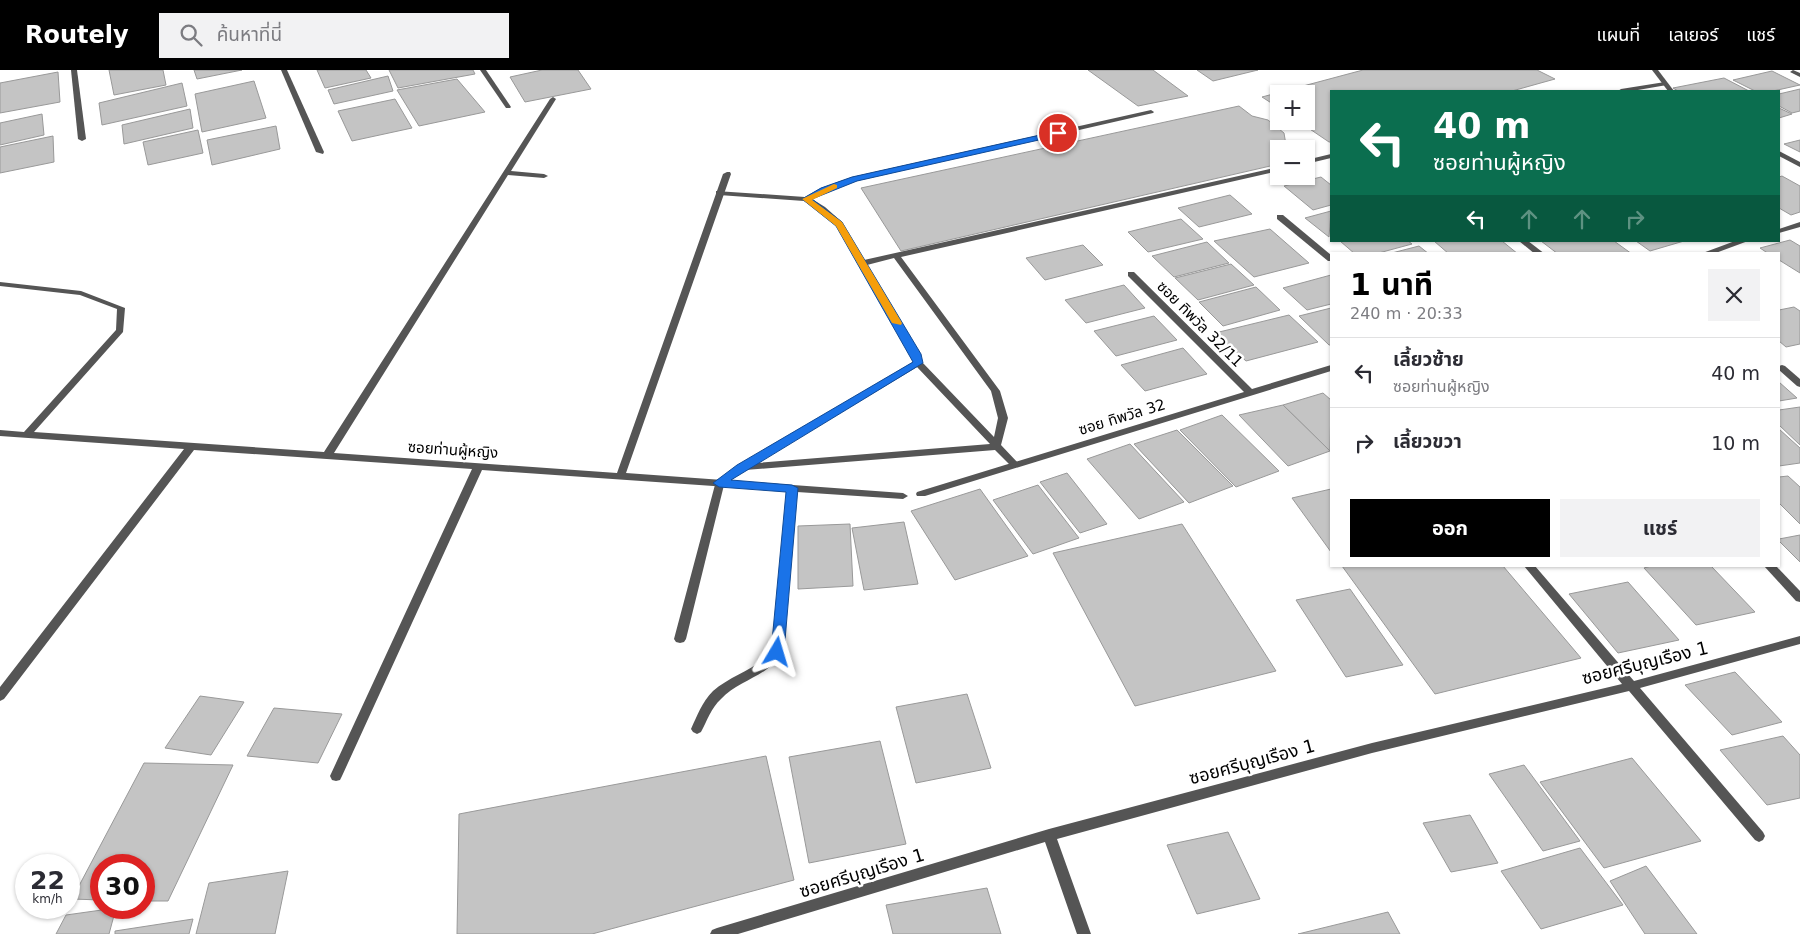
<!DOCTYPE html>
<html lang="th">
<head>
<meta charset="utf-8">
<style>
  :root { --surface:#fff; --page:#f2f2f3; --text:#2b2b33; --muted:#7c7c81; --line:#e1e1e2; --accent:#000 }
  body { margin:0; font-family:"DejaVu Sans","Noto Sans Thai",sans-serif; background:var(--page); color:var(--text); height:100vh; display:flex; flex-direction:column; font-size:19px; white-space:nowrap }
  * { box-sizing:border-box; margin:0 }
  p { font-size:16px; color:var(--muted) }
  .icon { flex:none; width:28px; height:28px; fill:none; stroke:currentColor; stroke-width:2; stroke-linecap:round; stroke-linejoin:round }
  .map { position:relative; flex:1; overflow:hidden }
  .sheet { position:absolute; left:1330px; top:182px; width:450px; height:315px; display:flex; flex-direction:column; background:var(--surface); border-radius:0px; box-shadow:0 1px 4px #0004 }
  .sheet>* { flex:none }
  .top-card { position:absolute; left:1330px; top:20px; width:450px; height:152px; border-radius:0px; box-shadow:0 1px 4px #0004; background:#0b6e4f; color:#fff; overflow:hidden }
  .controls { position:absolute; left:1270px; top:15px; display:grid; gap:10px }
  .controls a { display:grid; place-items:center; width:45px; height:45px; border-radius:0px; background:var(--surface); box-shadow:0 1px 4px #0004; font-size:25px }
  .speed { position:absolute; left:15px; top:784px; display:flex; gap:10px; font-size:25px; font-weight:700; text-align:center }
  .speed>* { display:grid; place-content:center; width:65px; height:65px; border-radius:50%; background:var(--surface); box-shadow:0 1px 4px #0004; line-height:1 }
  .speed small { font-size:12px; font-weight:400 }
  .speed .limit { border:8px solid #d22; background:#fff; color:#111 }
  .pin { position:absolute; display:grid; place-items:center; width:42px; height:42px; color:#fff; margin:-21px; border:2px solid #fff; border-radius:50%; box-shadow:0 1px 5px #0007 }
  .me { position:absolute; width:55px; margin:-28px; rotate:7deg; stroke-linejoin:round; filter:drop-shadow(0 0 4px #0008) }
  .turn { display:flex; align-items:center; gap:18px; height:105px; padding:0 20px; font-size:22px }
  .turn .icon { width:65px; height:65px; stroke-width:2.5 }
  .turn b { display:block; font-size:35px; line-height:42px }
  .lanes { display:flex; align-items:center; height:48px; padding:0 20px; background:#0003; justify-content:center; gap:25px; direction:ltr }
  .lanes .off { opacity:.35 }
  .round { display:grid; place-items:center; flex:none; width:52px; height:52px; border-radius:0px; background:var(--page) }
  .head { display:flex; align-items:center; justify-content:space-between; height:85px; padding:0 20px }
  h1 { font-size:30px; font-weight:700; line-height:38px; color:var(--accent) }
  .cta { display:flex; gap:10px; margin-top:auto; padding:10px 20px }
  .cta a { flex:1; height:58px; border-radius:0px; background:var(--accent); color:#fff; font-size:20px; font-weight:700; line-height:58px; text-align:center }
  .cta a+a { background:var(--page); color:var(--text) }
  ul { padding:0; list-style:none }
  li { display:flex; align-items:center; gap:15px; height:70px; padding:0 20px; border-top:1px solid var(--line) }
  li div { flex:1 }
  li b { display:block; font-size:19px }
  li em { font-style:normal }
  header { display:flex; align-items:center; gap:30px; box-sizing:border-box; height:70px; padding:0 25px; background:var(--accent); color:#fff }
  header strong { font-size:24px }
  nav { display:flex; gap:28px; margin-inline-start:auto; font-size:18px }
  .search { width:350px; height:45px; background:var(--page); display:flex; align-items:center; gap:12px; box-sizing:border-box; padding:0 18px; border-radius:0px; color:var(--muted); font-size:19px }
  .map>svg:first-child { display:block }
</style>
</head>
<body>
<header>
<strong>Routely</strong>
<div class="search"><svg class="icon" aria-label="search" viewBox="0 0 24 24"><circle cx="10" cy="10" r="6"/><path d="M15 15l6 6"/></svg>ค้นหาที่นี่</div>
<nav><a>แผนที่</a><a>เลเยอร์</a><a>แชร์</a></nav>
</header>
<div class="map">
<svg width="1800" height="864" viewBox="0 0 1800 864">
  <rect width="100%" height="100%" fill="#fff"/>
  <g fill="#c4c4c4" stroke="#999">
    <polygon points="109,0 163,0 166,15 114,25"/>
    <polygon points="194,0 242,0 197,9"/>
    <polygon points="317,0 366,0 371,8 325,18"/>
    <polygon points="389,0 473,0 475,4 398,18"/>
    <polygon points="542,0 578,0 591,19 525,32 510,7"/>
    <polygon points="1088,0 1153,0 1188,26 1138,36"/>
    <polygon points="1197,0 1258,0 1213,11"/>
    <polygon points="1363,0 1537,0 1555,9 1512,21 1331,21 1331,72 1329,72 1298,51 1306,51 1306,24 1279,24 1279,38 1262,27"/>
    <polygon points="1772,1 1800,15 1773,21 1755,21 1733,10"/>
    <polygon points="58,2 60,32 0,43 0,13"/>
    <polygon points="388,6 393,21 334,34 328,20"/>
    <polygon points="1724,8 1749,21 1678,21 1673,18"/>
    <polygon points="457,9 485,42 419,56 397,20"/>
    <polygon points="254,11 266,48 202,62 195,24"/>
    <polygon points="182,13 187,36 102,55 99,33"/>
    <polygon points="1800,19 1800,41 1792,43 1779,36 1779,24"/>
    <polygon points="395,29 412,58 352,71 338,41"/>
    <polygon points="1239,36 1252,46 1268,50 1284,63 1286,75 1291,79 1279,79 1279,94 901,181 861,118"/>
    <polygon points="1779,38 1792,44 1779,48"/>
    <polygon points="190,39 193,58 124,74 122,55"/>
    <polygon points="42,44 44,65 0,75 0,53"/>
    <polygon points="276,56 280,79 212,95 207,70"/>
    <polygon points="198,60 203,83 148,95 143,72"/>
    <polygon points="53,66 54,92 0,103 0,77"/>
    <polygon points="1800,70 1800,82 1784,74"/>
    <polygon points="1782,106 1800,116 1800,142 1791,145 1779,138 1779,107"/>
    <polygon points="1321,107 1331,115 1331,135 1313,140 1284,116"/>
    <polygon points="1230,125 1252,144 1199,157 1178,138"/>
    <polygon points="1331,141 1329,167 1305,148"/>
    <polygon points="1181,149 1203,169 1148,182 1128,162"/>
    <polygon points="1270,159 1309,193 1254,207 1214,171"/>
    <polygon points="1790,170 1800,176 1800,203 1779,190 1779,184 1769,184 1760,178"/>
    <polygon points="1340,171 1408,171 1412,174 1375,184 1355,184"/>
    <polygon points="1434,171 1502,171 1518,184 1449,184"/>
    <polygon points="1541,171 1614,171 1632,184 1558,184"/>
    <polygon points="1636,171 1684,171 1650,181"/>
    <polygon points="1207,172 1229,193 1174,207 1152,186"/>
    <polygon points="1083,175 1103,195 1045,210 1026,188"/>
    <polygon points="1419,176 1429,184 1388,184"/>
    <polygon points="1231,194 1254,215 1198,230 1175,208"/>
    <polygon points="1331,205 1331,234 1307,240 1283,218"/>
    <polygon points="1124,215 1145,238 1086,253 1065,230"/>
    <polygon points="1256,217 1280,240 1223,256 1199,232"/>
    <polygon points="1794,237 1800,241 1800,274 1786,277 1779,271 1779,240"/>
    <polygon points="1331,238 1331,275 1329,275 1299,246"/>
    <polygon points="1289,245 1318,272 1246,291 1215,263"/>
    <polygon points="1154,246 1177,270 1116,286 1094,261"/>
    <polygon points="1183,278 1207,304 1145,321 1121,295"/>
    <polygon points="1779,312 1797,328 1779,331"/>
    <polygon points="1323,323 1331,330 1330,381 1283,335"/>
    <polygon points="1283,335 1330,381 1288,396 1239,345"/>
    <polygon points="1800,337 1800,375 1779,355 1779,340"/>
    <polygon points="1222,345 1279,401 1236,417 1180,360"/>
    <polygon points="1779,359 1800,378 1800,393 1779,396"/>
    <polygon points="1177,360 1233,416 1189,433 1134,374"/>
    <polygon points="1130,374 1184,432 1139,449 1087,389"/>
    <polygon points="1067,403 1107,454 1080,463 1040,412"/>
    <polygon points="1788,406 1800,417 1800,454 1779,433 1779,407"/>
    <polygon points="1038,415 1079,468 1033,484 993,430"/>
    <polygon points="980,419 1028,486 955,510 911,441"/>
    <polygon points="1331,419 1331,482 1292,428"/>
    <polygon points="904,452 918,514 864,520 852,458"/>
    <polygon points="850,454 853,516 798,519 798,456"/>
    <polygon points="1182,454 1276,601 1135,636 1053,483"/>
    <polygon points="1800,465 1800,492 1779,471 1779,469"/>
    <polygon points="1342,496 1503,496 1581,588 1435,624"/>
    <polygon points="1651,496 1711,496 1755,542 1696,555 1644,498"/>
    <polygon points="1628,512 1679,570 1618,583 1569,524"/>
    <polygon points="1350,519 1403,595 1346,607 1296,530"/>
    <polygon points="1735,602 1782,652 1732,665 1685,615"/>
    <polygon points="967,624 991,698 916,713 896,637"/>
    <polygon points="200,626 244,632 211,685 165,678"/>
    <polygon points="274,638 342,644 318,693 247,686"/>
    <polygon points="1783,666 1800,685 1800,728 1767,735 1720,680"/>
    <polygon points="880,671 906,774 809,793 789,687"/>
    <polygon points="766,686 794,810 592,864 457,864 459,744"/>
    <polygon points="1632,688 1701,771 1604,798 1540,712"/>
    <polygon points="144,693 233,695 168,831 144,831 144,795 101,795 101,830 72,829"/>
    <polygon points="1524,695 1580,771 1543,781 1489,704"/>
    <polygon points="1470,745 1498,793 1451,802 1423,753"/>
    <polygon points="1228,762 1260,829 1197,844 1167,775"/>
    <polygon points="1580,778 1623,835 1541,859 1501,801"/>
    <polygon points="1646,796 1697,864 1645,864 1610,811"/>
    <polygon points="288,801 275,864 196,864 209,813"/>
    <polygon points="987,818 1001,864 893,864 886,835"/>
    <polygon points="116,838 109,864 56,864 66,845"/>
    <polygon points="1388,842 1400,864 1298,864"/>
    <polygon points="193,849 189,864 115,864 115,861"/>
  </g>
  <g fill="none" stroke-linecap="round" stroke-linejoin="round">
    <g fill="#555" fill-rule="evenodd">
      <polygon points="1665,12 1667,13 1667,15 1632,21 1618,21 1621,19"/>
      <path d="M1151,40L1154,42L1153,43L857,111L827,122L812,129L825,137L842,152L864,190L1279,97V101L901,187L1000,321L1008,348L1001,375L1020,395L1018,397H1012L995,380L745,400L724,415L686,569L684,572L680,573L676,572L674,569L716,411L738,396L913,292L912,284L836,155L819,141L804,131L719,125H716V121L805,127L821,118L852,107ZM894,188L991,321L998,348L994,367L922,292L920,284L867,195ZM917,297L990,374L757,393Z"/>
      <polygon points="1331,84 1331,88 1306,94 1306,90"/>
    </g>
    <g fill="#555" fill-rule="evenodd">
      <polygon points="71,0 77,0 86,69 82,71 78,69"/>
      <polygon points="281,0 287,0 324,82 323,84 316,82"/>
      <polygon points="480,0 486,0 511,37 510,38 506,38"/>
      <polygon points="1652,0 1658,0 1674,21 1668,21"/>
      <polygon points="1793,0 1800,3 1800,7 1790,2"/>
      <path d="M553,27L556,29L511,101L544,104L548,106L544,108L508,105L334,383L617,403L723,104L727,102H730L731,104L626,403L903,423L908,426L903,429L797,422L783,582C769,606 739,610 721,629C711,638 707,651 701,662L697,664L693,662L691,659C697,646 702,632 713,621C731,605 755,600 772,581L787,421L482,400L342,706L340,710L336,711L332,710L330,706L472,399L194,380L4,629L0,631V617L184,379L0,366V360L24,362L116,260L117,239L80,225L0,216V212L81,221L125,238L123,262L34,362L324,382L550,29Z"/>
      <polygon points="1779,81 1800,92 1800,97 1779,86"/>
      <polygon points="1277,145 1283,145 1331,185 1331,191 1328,191 1277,149"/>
      <polygon points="1800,152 1800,157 1779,163 1779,159"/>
      <polygon points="1519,171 1528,171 1545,184 1535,184"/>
      <polygon points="1735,171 1748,171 1713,184 1700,184"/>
      <polygon points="1128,202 1134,202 1252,319 1331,295 1331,301 925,426 917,426 916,424 917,422 1244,322 1128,206"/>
      <polygon points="1782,295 1785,296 1800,309 1800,317 1797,316 1779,300 1779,296"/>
      <polygon points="1524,496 1535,496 1634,611 1800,566 1800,574 1640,618 1763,762 1765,766 1763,770 1759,772 1755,770 1629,621 1372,683 1057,769 1091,864 1077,864 1045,772 738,864 710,864 712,860 717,858 1049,759 1372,673 1622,614"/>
      <polygon points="1764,496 1776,496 1800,521 1800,532 1796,531"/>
    </g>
  </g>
  <polygon fill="#1a73e8" stroke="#114b97" points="1058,61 1061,61 1061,65 857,111 812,129 842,152 921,284 923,293 731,410 792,415 798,418 784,582 782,586 773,586 771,582 786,422 719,417 713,413 737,395 913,292 836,156 802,129 821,118 852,107"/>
  <polygon fill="#f59e0b" points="834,114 837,115 837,118 812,130 842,152 902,253 901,255 892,253 836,156 802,129"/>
  <g text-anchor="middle" stroke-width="5" stroke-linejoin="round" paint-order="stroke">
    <g font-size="15" fill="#000" stroke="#fff">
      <text transform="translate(1200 254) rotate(45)" y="5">ซอย ทิพวัล 32/11</text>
      <text transform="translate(1122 347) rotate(-17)" y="5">ซอย ทิพวัล 32</text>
      <text transform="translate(453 380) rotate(4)" y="5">ซอยท่านผู้หญิง</text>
    </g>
    <g font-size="18" fill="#000" stroke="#fff">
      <text transform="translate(1645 593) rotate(-14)" y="6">ซอยศรีบุญเรือง 1</text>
      <text transform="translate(1252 692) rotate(-15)" y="6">ซอยศรีบุญเรือง 1</text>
      <text transform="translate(862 803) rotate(-17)" y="6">ซอยศรีบุญเรือง 1</text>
    </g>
  </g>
</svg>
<div class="controls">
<a>+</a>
<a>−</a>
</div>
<div class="speed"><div>22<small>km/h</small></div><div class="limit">30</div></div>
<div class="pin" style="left:1058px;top:63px;background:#d93025"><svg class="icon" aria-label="arrive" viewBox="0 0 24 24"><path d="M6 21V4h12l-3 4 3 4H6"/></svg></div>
<svg class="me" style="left:777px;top:582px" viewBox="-20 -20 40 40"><path d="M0-17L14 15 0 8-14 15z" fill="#1a73e8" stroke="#fff" stroke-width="4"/></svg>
<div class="top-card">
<div class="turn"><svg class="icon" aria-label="left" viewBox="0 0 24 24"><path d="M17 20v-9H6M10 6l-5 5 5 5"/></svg><div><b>40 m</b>ซอยท่านผู้หญิง</div></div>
<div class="lanes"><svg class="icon" aria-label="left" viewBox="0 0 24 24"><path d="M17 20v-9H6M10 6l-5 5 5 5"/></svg><svg class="icon off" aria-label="ahead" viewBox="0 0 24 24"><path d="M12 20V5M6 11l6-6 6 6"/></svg><svg class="icon off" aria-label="ahead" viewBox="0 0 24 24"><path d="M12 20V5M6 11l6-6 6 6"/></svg><svg class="icon off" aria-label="right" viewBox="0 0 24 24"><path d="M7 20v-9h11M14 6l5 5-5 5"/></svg></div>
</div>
<section class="sheet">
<div class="head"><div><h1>1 นาที</h1><p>240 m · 20:33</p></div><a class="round"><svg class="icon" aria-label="close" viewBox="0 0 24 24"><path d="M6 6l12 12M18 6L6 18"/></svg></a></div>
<ul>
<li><svg class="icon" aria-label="left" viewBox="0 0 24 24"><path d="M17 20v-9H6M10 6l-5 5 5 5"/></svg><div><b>เลี้ยวซ้าย</b><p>ซอยท่านผู้หญิง</p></div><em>40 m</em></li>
<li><svg class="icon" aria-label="right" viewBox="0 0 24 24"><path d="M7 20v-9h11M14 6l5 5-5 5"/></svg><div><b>เลี้ยวขวา</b></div><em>10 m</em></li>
</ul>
<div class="cta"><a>ออก</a><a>แชร์</a></div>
</section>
</div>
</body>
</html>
